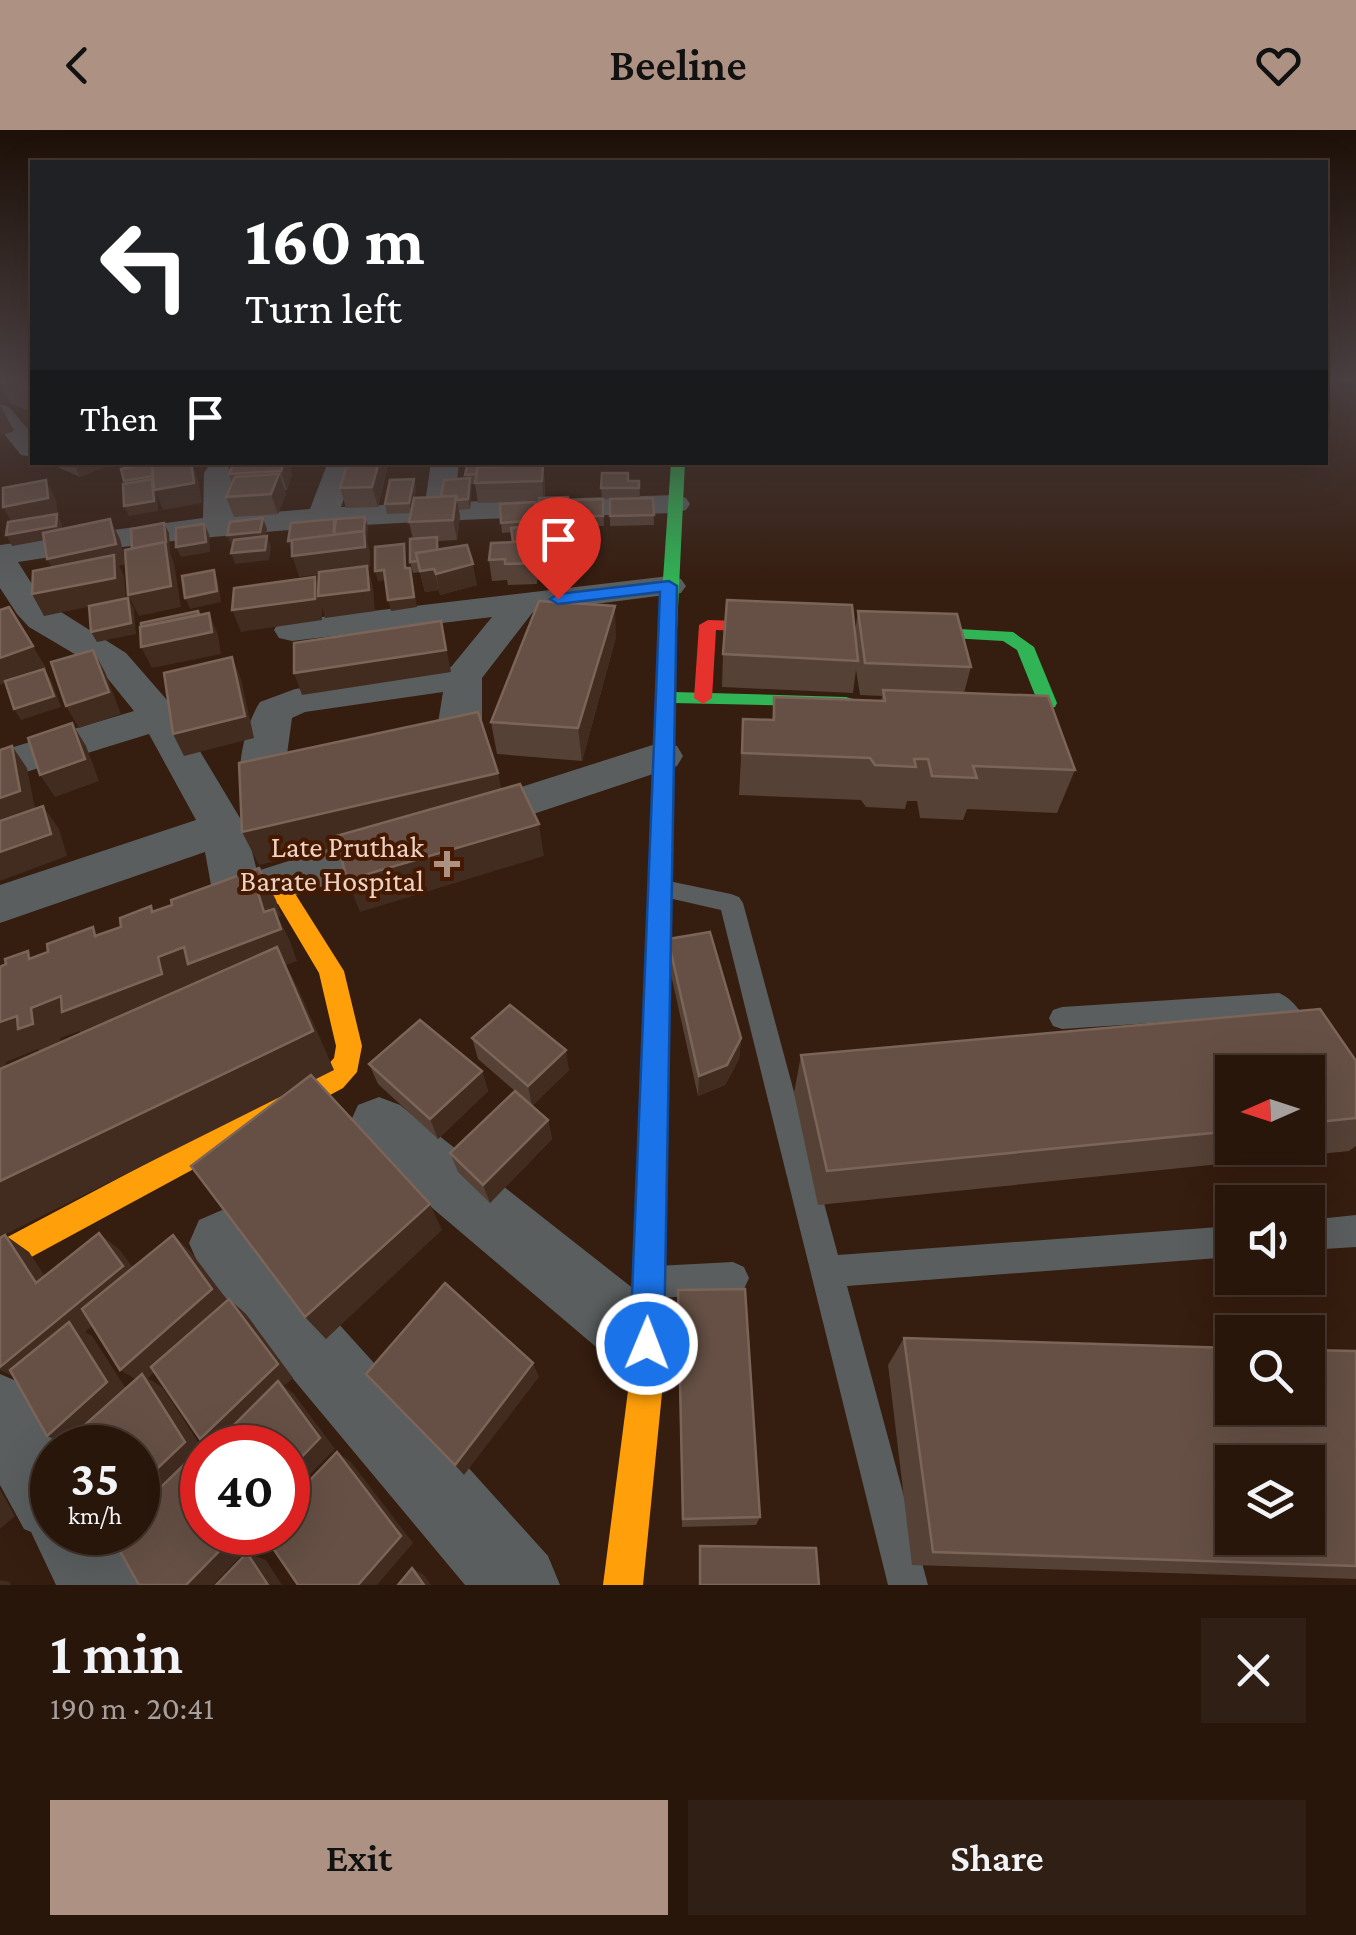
<!DOCTYPE html>
<html lang="en">
<head>
<meta charset="utf-8">
<style>
  :root { --surface:#28160b; --page:#301f14; --text:#f1f3f6; --muted:#a59f9d; --line:#44352c; --accent:#ad9283 }
  body { margin:0; font-family:"Crimson Pro",serif; background:var(--page); color:var(--text); height:100vh; display:flex; flex-direction:column; font-size:38px; white-space:nowrap }
  * { box-sizing:border-box; margin:0 }
  p { font-size:32px; color:var(--muted) }
  .icon { flex:none; width:55px; height:55px; fill:none; stroke:currentColor; stroke-width:2; stroke-linecap:round; stroke-linejoin:round }
  .map { position:relative; height:1455px; overflow:hidden }
  .details { display:flex; flex-direction:column; background:var(--surface); flex:1 }
  .details>* { flex:none }
  .hud { position:absolute; left:30px; top:30px; width:1298px; height:305px; border-radius:0px; box-shadow:0 10px 40px #0002,0 0 0 2px var(--line); background:#202124; color:#fff; overflow:hidden }
  .needle { width:65px; rotate:267deg }
  .buttons { position:absolute; left:1215px; top:925px; display:grid; gap:20px }
  .buttons a { display:grid; place-items:center; width:110px; height:110px; border-radius:0px; background:var(--surface); box-shadow:0 10px 40px #0002,0 0 0 2px var(--line); font-size:50px }
  .speed { position:absolute; left:30px; top:1295px; display:flex; gap:20px; font-size:50px; font-weight:700; text-align:center }
  .speed>* { display:grid; place-content:center; width:130px; height:130px; border-radius:50%; background:var(--surface); box-shadow:0 10px 40px #0002,0 0 0 2px var(--line); line-height:1 }
  .speed small { font-size:25px; font-weight:400 }
  .speed .limit { border:15px solid #d22; background:#fff; color:#111 }
  .pin { position:absolute; display:grid; place-items:center; width:85px; height:85px; color:#fff; margin:-102px -42px; border-radius:50% 50% 50% 0; rotate:-45deg; box-shadow:0 0 10px #0007 }
  .pin .icon { rotate:45deg }
  .me { position:absolute; width:110px; margin:-55px; rotate:1deg; stroke-linejoin:round; filter:drop-shadow(0 0 8px #0008) }
  .turn { display:flex; align-items:center; gap:35px; height:210px; padding:0 50px; font-size:45px }
  .turn .icon { width:130px; height:130px; stroke-width:2.5 }
  .turn b { display:block; font-size:70px; line-height:85px }
  .then { display:flex; align-items:center; height:95px; padding:0 50px; background:#0003; gap:20px; font-size:38px }
  .round { display:grid; place-items:center; flex:none; width:105px; height:105px; border-radius:0px; background:var(--page) }
  .overview { display:flex; align-items:center; justify-content:space-between; height:170px; padding:0 50px }
  h1 { font-size:60px; font-weight:600; line-height:75px }
  .button { display:flex; gap:20px; margin-top:auto; padding:20px 50px }
  .button a { flex:1; height:115px; border-radius:0px; background:var(--accent); color:#111; font-size:40px; font-weight:600; line-height:115px; text-align:center }
  .button a+a { background:var(--page); color:var(--text) }
  header { display:flex; justify-content:space-between; align-items:center; height:130px; padding:0 50px; background:var(--accent); color:#111; font-size:45px; font-weight:600 }
  .map>svg:first-child { display:block }
</style>
</head>
<body>
<header><svg class="icon" aria-label="back" viewBox="0 0 24 24"><path d="M15 5l-7 7 7 7"/></svg>Beeline<svg class="icon" aria-label="heart" viewBox="0 0 24 24"><path d="M12 20l-8-8c-3-5 5-10 8-4 3-6 11-1 8 4z"/></svg></header>
<div class="map">
<svg width="1356" height="1455" viewBox="0 0 1356 1455">
  <rect width="100%" height="100%" fill="#351d0f"/>
  <g fill="none" stroke-linecap="round" stroke-linejoin="round">
    <g fill="#5a5e5f" fill-rule="evenodd">
      <polygon points="659,749 731,764 739,767 743,773 838,1125 1232,1096 1232,1127 847,1156 928,1455 888,1455 721,780 651,764 647,758 651,752"/>
      <path d="M1279,863C1295,869 1308,892 1315,907L1311,915C1291,923 1283,901 1272,885L1062,899L1053,896L1049,888L1053,880L1062,877Z"/>
      <polygon points="1356,1085 1356,1117 1308,1120 1308,1090"/>
      <polygon points="733,1132 744,1137 749,1148 744,1159 733,1164 656,1168 645,1163 640,1152 645,1141 656,1136"/>
    </g>
    <g fill="#5a5e5f" fill-rule="evenodd">
      <polygon points="0,274 9,277 32,304 32,327 21,325 0,299"/>
      <path d="M328,332H356L341,377L425,373L431,332H459L455,372L675,365L686,368L690,374L686,380L675,383C454,389 236,396 18,432L42,470L126,523L174,578L246,698L257,741L402,695L419,700L425,712L419,724L238,785L221,779L213,766L205,722L0,793V755L196,690L149,604L0,650V621L134,581L100,539L29,497L17,484L0,458V415L203,388L204,343L208,337H228L232,343L234,385L310,379Z"/>
      <path d="M669,446L681,449L686,456L681,463L533,482L482,548V594L469,625L419,637L404,633L398,623L404,613L436,605L443,562L305,582L292,588L285,639L295,636L310,641L317,651L310,661L262,674L246,670C232,646 245,595 260,572L295,559L451,537L492,487L292,511L279,508L274,500L279,492Z"/>
      <polygon points="662,612 677,616 683,626 677,636 465,707 449,702 442,691 449,680"/>
      <polygon points="379,967 400,975 672,1189 683,1214 672,1239 647,1250 622,1239 358,1015 349,995 358,975"/>
      <polygon points="222,1080 245,1090 548,1426 560,1455 465,1455 199,1136 189,1113 199,1090"/>
      <polygon points="0,1244 26,1255 64,1318 52,1318 52,1402 117,1402 142,1455 56,1455 31,1402 24,1399 0,1355"/>
    </g>
    <g fill="#30b455" fill-rule="evenodd">
      <polygon points="671,332 685,332 674,562 846,567 853,569 853,577 673,573 664,579 657,577 655,567"/>
      <polygon points="887,495 1013,502 1034,517 1057,573 1055,577 1026,585 975,582 975,574 982,572 1037,570 1017,520 1003,511 881,504 881,496"/>
    </g>
    <g fill="#ff9f0a" fill-rule="evenodd">
      <polygon points="270,754 294,762 344,841 362,916 357,942 343,958 0,1144 0,1111 323,940 334,928 336,916 319,843 278,774 271,772 204,798 196,796 192,789 196,782"/>
      <polygon points="654,944 664,948 668,957 663,1253 643,1455 603,1455 629,1253 640,957 644,948"/>
    </g>
    <g fill="#e5322d" fill-rule="evenodd">
      <polygon points="708,490 801,493 810,498 801,503 716,500 712,568 703,574 694,568 699,495"/>
      <polygon points="664,567 673,573 668,957 664,966 654,970 644,966 640,957 655,573"/>
    </g>
  </g>
  <g fill="#554136" fill-rule="evenodd">
    <polygon points="0,250 32,250 32,282 11,274 0,254"/>
    <polygon points="46,332 117,332 80,347"/>
    <polygon points="230,332 293,335 290,336 292,345 287,360 284,360 286,364 278,384 234,387 226,367 232,353 229,344 232,338"/>
    <polygon points="348,332 385,332 387,340 378,377 346,378 340,358"/>
    <path d="M468,332H494L495,337L543,335L545,355V368L569,378V397L577,396L576,370L603,369L604,396H592L596,419L572,421L573,442L549,444V449L537,450V454L508,455L507,450L492,451L489,430L513,412L512,402L502,403L501,393L535,372L537,395H538V371L478,373L475,354H471L470,379L459,380L460,386L457,410L438,411L439,419L477,455L440,465L439,460L425,462L420,442L413,443L410,432L413,409L409,392L411,383L387,384L385,374L414,349L416,359L414,368L441,367L466,349ZM547,397H566L554,410L549,411Z"/>
    <polygon points="639,351 640,368 602,369 601,358"/>
    <polygon points="653,368 654,395 610,396 610,369"/>
    <polygon points="858,481 971,537 964,563 1075,640 1057,683 967,679 963,690 920,688 917,671 907,671 905,679 866,677 861,670 739,665 743,589 772,590 774,567 881,571 882,566 860,565 856,540 853,563 722,557 723,524 855,501"/>
    <polygon points="616,507 582,631 497,624 491,592"/>
    <polygon points="668,809 741,908 739,929 725,955 698,966 668,831"/>
    <polygon points="472,908 569,940 532,976 478,929"/>
    <path d="M801,925L1356,931V1016L1349,1021L818,1075L794,963ZM1232,942H1308V1018H1232Z"/>
    <polygon points="369,934 482,941 488,961 438,1009 378,954"/>
    <polygon points="548,990 552,1009 490,1073 458,1042 450,1023"/>
    <polygon points="678,1160 760,1387 756,1395 682,1397"/>
    <polygon points="904,1208 1356,1221 1356,1449 912,1435 888,1235"/>
  </g>
  <g fill="#422c20" fill-rule="evenodd">
    <polygon points="0,274 14,301 0,306"/>
    <polygon points="73,332 117,332 80,347"/>
    <polygon points="153,332 169,332 170,339 180,332 198,332 192,334 198,349 202,373 163,380 157,365 158,381 129,386 124,376 128,361 124,351"/>
    <polygon points="230,332 292,332 293,335 290,336 292,345 287,360 281,341 233,343"/>
    <polygon points="379,332 385,332 387,340 378,377 372,357"/>
    <polygon points="543,335 545,355 544,371 542,351"/>
    <polygon points="279,344 286,364 278,384 271,364"/>
    <polygon points="470,348 472,358 470,379 468,369"/>
    <polygon points="414,349 416,359 412,383 409,373"/>
    <polygon points="46,350 56,370 58,386 62,394 62,407 12,416 6,405 15,398 3,377"/>
    <polygon points="456,366 460,386 457,410 453,390"/>
    <polygon points="365,387 368,397 367,411 370,422 370,437 368,438 373,457 375,481 325,488 322,478 322,490 241,502 232,480 315,447 321,466 367,438 299,447 288,411 334,389 336,399"/>
    <polygon points="263,388 267,399 264,412 231,415 227,405"/>
    <polygon points="110,389 120,409 126,434 119,436 124,446 126,469 44,486 32,464 59,450 47,429"/>
    <polygon points="164,393 169,403 170,423 174,433 181,477 139,486 128,465 137,429"/>
    <polygon points="204,394 209,404 210,422 181,427 176,417"/>
    <polygon points="267,406 271,417 269,430 235,434 231,423"/>
    <polygon points="473,434 477,455 440,465 436,444"/>
    <polygon points="410,438 417,477 391,481 388,470"/>
    <polygon points="434,439 439,460 425,462 420,441"/>
    <polygon points="214,440 218,451 221,472 190,479 185,468"/>
    <polygon points="384,440 387,450 378,451 375,441"/>
    <polygon points="128,468 134,479 136,504 97,512 91,502"/>
    <polygon points="615,476 616,507 582,631 578,598"/>
    <polygon points="198,481 203,492 209,483 218,505 221,524 152,538 141,517"/>
    <polygon points="441,491 451,542 302,565 294,543"/>
    <polygon points="33,516 46,538 0,555 0,528"/>
    <polygon points="93,520 105,542 121,584 79,598 66,576"/>
    <polygon points="232,527 241,549 254,608 184,626 173,604"/>
    <polygon points="44,539 51,550 61,577 21,590 14,579"/>
    <polygon points="72,593 86,616 99,651 55,667 40,645"/>
    <polygon points="12,616 27,638 36,684 0,696 0,668"/>
    <polygon points="498,643 505,676 259,735 242,702"/>
    <polygon points="43,676 59,699 67,726 0,751 0,722"/>
    <polygon points="539,694 544,726 360,782 347,750"/>
    <path d="M259,738L276,770L281,786L278,787L290,811L297,831L286,835L298,858L334,940L0,1107V1051L313,901L285,836L209,866L200,851L180,858L185,875L90,913L79,901L60,908L62,924L48,929L38,919L6,932L7,946L0,949V892L17,886L27,896L33,894L31,878L61,866L72,878L162,844L158,827L184,817L194,832L274,801L264,782L256,756L265,753ZM277,787L281,799L277,800L273,788Z"/>
    <polygon points="741,908 739,929 725,955 698,966 699,946"/>
    <polygon points="566,920 569,940 532,976 528,956"/>
    <polygon points="482,941 488,961 438,1009 430,989"/>
    <polygon points="548,990 552,1009 490,1073 483,1055"/>
    <polygon points="430,1074 442,1100 326,1209 305,1187"/>
    <polygon points="99,1103 120,1120 143,1152 85,1202 92,1206 130,1265 72,1317 47,1306 25,1252 0,1240 0,1237"/>
    <polygon points="5,1105 29,1122 60,1169 36,1153"/>
    <polygon points="173,1105 191,1122 230,1174 148,1248 163,1258 202,1318 202,1326 195,1333 202,1337 202,1351 138,1388 142,1253 120,1240"/>
    <polygon points="229,1169 246,1184 293,1248 284,1256 294,1264 335,1319 288,1367 288,1341 215,1318 200,1309"/>
    <polygon points="533,1233 539,1247 464,1345 455,1335"/>
    <polygon points="337,1322 351,1332 413,1413 377,1455 358,1455"/>
    <polygon points="0,1359 15,1386 0,1399"/>
    <polygon points="251,1402 256,1410 213,1455 186,1455 237,1403"/>
    <polygon points="247,1423 266,1430 282,1455 268,1455"/>
    <polygon points="412,1438 424,1445 431,1455 424,1455"/>
    <polygon points="0,1450 10,1452 11,1455 0,1455"/>
  </g>
  <g fill="#665045" stroke="#7b6458" stroke-width="2.5" fill-rule="evenodd">
    <polygon points="4,250 32,250 32,260"/>
    <polygon points="126,332 153,332 153,346 124,351 121,339 146,334 126,336"/>
    <polygon points="174,332 191,332 194,353 154,360 152,336"/>
    <polygon points="234,332 284,332 281,341 229,344"/>
    <polygon points="348,332 379,332 372,357 340,358"/>
    <polygon points="468,332 492,332 492,337 478,337 476,344 465,345"/>
    <polygon points="543,335 542,351 475,353 478,337"/>
    <polygon points="602,343 628,343 628,351 639,351 639,358 601,358"/>
    <polygon points="279,344 271,364 226,367 235,347"/>
    <polygon points="470,348 468,369 457,370 456,366 441,367 444,350"/>
    <polygon points="152,349 154,371 124,376 123,354"/>
    <polygon points="414,349 409,373 385,374 390,350"/>
    <polygon points="46,350 48,368 3,377 3,358"/>
    <polygon points="456,366 453,390 409,392 414,368"/>
    <polygon points="568,367 568,386 537,387 539,368"/>
    <polygon points="653,368 654,385 610,386 610,369"/>
    <polygon points="603,369 603,386 576,386 576,370"/>
    <polygon points="535,372 536,390 501,393 500,374"/>
    <polygon points="57,384 56,396 6,405 8,392"/>
    <polygon points="365,387 364,401 288,411 291,393 334,389 334,403 336,389"/>
    <polygon points="263,388 260,402 227,405 230,392"/>
    <polygon points="110,389 116,414 47,429 43,403"/>
    <polygon points="164,393 166,412 132,419 131,399"/>
    <polygon points="204,394 206,412 176,417 176,398"/>
    <polygon points="546,395 549,411 513,412 511,398"/>
    <polygon points="592,395 595,409 554,410 553,398"/>
    <polygon points="364,401 365,417 292,426 292,410"/>
    <polygon points="267,406 265,420 231,423 234,410"/>
    <polygon points="437,407 437,420 416,423 418,431 410,432 410,409"/>
    <polygon points="571,410 571,422 547,423 547,428 535,429 535,433 505,434 505,429 489,430 491,413"/>
    <polygon points="165,412 171,456 128,465 125,420"/>
    <polygon points="404,414 405,438 410,438 414,467 388,470 384,440 375,441 375,417"/>
    <polygon points="467,415 473,434 436,444 434,439 420,441 416,423"/>
    <polygon points="114,425 115,448 32,464 33,441"/>
    <polygon points="367,436 369,460 318,466 319,442"/>
    <polygon points="214,440 217,461 185,468 182,446"/>
    <polygon points="315,447 315,469 232,480 234,458"/>
    <polygon points="128,468 131,493 91,502 89,476"/>
    <polygon points="727,470 852,475 858,531 723,524"/>
    <polygon points="539,471 615,476 578,598 491,592"/>
    <polygon points="9,477 33,516 0,528 0,480"/>
    <polygon points="198,481 199,485 141,497 141,493"/>
    <polygon points="858,481 957,484 971,537 865,533"/>
    <polygon points="209,483 212,502 141,517 140,497"/>
    <polygon points="441,491 446,520 294,543 294,513"/>
    <polygon points="93,520 109,562 66,576 51,532"/>
    <polygon points="232,527 245,586 173,604 164,543"/>
    <polygon points="44,539 54,566 14,579 5,551"/>
    <polygon points="883,560 1048,566 1075,640 973,636 977,648 932,646 928,629 914,629 916,637 875,635 870,628 742,623 743,589 774,590 774,567 885,571"/>
    <polygon points="478,582 498,643 242,702 239,633"/>
    <polygon points="72,593 85,629 40,645 28,608"/>
    <polygon points="12,616 20,661 0,668 0,620"/>
    <polygon points="520,654 539,694 347,750 336,706"/>
    <polygon points="43,676 51,704 0,722 0,691"/>
    <polygon points="259,738 265,753 256,756 264,782 274,779 281,799 188,834 184,817 158,827 162,844 62,882 61,866 31,878 33,894 18,899 17,886 0,892 0,837 6,834 5,829 28,821 29,829 48,822 47,814 93,797 95,806 121,797 120,788 151,776 152,782 172,775 171,770"/>
    <polygon points="710,802 741,908 727,935 699,946 668,809"/>
    <polygon points="277,817 313,901 0,1051 0,939"/>
    <polygon points="510,875 566,920 528,956 472,908"/>
    <polygon points="1320,879 1356,931 1356,988 1308,993 1308,942 1232,942 1232,1001 827,1041 801,925"/>
    <polygon points="420,890 482,941 430,989 369,934"/>
    <polygon points="311,945 430,1074 305,1187 191,1036"/>
    <polygon points="515,961 548,990 483,1055 450,1023"/>
    <polygon points="99,1103 123,1136 0,1237 0,1108 5,1105 36,1153"/>
    <polygon points="173,1105 212,1159 120,1240 82,1179"/>
    <polygon points="445,1153 533,1233 455,1335 366,1244"/>
    <polygon points="745,1159 760,1387 683,1389 678,1160"/>
    <polygon points="229,1169 278,1234 200,1309 151,1237"/>
    <polygon points="69,1192 107,1252 47,1306 10,1240"/>
    <path d="M904,1208L1232,1218V1278H1308V1220L1356,1221V1436L933,1422ZM1232,1332H1308V1408H1232Z"/>
    <polygon points="142,1244 185,1312 138,1357 138,1318 59,1318"/>
    <polygon points="278,1251 320,1308 288,1341 288,1318 211,1318"/>
    <polygon points="337,1322 401,1406 358,1455 298,1455 262,1402 288,1402 288,1373"/>
    <polygon points="189,1330 202,1351 202,1402 237,1403 186,1455 139,1455 111,1405 113,1402 138,1402 138,1379"/>
    <polygon points="700,1416 816,1418 819,1455 700,1455"/>
    <polygon points="247,1423 268,1455 216,1455"/>
    <polygon points="412,1438 424,1455 398,1455"/>
  </g>
  <linearGradient id="sky" x2="0" y2="1"><stop stop-color="#1d1008"/><stop offset="0.55" stop-color="#4b4042"/><stop offset="1" stop-color="#4b4042" stop-opacity="0"/></linearGradient>
  <rect width="1356" height="454" fill="url(#sky)"/>
  <polygon fill="#1a73e8" stroke="#114b97" stroke-width="2.5" points="669,451 677,456 664,1214 659,1227 647,1232 635,1227 630,1214 660,462 558,474 550,469 558,464"/>
  <path fill="#ad9283" stroke="#441900" stroke-width="4" d="M442 719h10v10h10v10h-10v10h-10v-10h-10v-10h10z"/>
  <g text-anchor="middle" stroke-width="8" stroke-linejoin="round" paint-order="stroke">
    <g font-size="30" fill="#edd1c2" stroke="#441900" text-anchor="end">
      <text x="424" y="727">Late Pruthak<tspan x="424" dy="34">Barate Hospital</tspan></text>
    </g>
  </g>
</svg>
<div class="buttons">
<a><svg class="needle" viewBox="-14 -14 28 28"><path d="M0-13l5 13h-10z" fill="#e53935"/><path d="M0 13l5-13h-10z" fill="#a59f9d"/></svg></a>
<a><svg class="icon" aria-label="sound" viewBox="0 0 24 24"><path d="M4 9h4l5-4v14l-5-4H4zM17 9q2 3 0 6"/></svg></a>
<a><svg class="icon" aria-label="search" viewBox="0 0 24 24"><circle cx="10" cy="10" r="6"/><path d="M15 15l6 6"/></svg></a>
<a><svg class="icon" aria-label="layers" viewBox="0 0 24 24"><path d="M12 4l9 5-9 5-9-5zM3 14l9 5 9-5"/></svg></a>
</div>
<div class="speed"><div>35<small>km/h</small></div><div class="limit">40</div></div>
<div class="pin" style="left:558px;top:469px;background:#d93025"><svg class="icon" aria-label="arrive" viewBox="0 0 24 24"><path d="M6 21V4h12l-3 4 3 4H6"/></svg></div>
<svg class="me" style="left:647px;top:1214px" viewBox="-20 -20 40 40"><circle r="17" fill="#1a73e8" stroke="#fff" stroke-width="3"/><path d="M0-11L8 9 0 5-8 9z" fill="#fff"/></svg>
<div class="hud">
<div class="turn"><svg class="icon" aria-label="left" viewBox="0 0 24 24"><path d="M17 20v-9H6M10 6l-5 5 5 5"/></svg><div><b>160 m</b>Turn left</div></div>
<div class="then">Then<svg class="icon" aria-label="arrive" viewBox="0 0 24 24"><path d="M6 21V4h12l-3 4 3 4H6"/></svg></div>
</div>
</div>
<section class="details">
<div class="overview"><div><h1>1 min</h1><p>190 m · 20:41</p></div><a class="round"><svg class="icon" aria-label="close" viewBox="0 0 24 24"><path d="M6 6l12 12M18 6L6 18"/></svg></a></div>
<div class="button"><a>Exit</a><a>Share</a></div>
</section>
</body>
</html>
